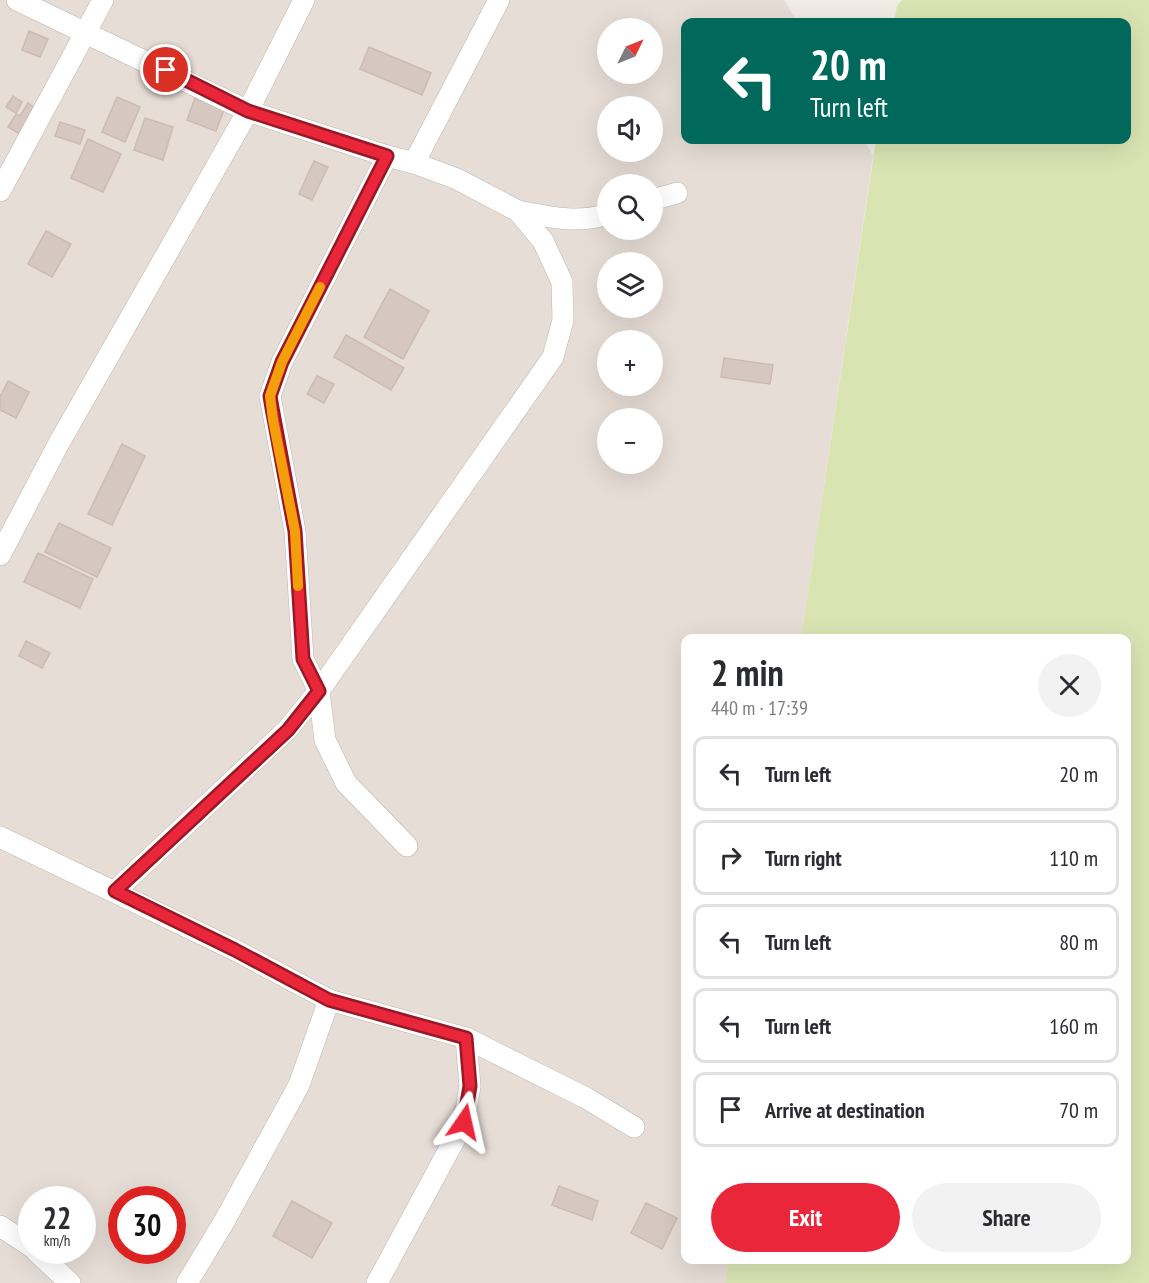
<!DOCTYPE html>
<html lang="en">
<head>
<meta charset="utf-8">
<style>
  :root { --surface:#fff; --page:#f2f2f3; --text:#2b2b33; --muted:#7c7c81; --line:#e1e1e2; --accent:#ea263a }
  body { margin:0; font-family:"PT Sans Narrow",sans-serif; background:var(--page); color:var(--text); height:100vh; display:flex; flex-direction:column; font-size:22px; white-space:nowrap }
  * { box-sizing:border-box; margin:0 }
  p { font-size:20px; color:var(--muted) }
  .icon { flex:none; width:33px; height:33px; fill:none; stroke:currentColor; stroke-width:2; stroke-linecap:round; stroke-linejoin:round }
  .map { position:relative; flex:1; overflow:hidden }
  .drawer { position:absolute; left:681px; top:634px; width:450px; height:630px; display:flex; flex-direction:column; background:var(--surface); border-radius:12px; box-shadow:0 6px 24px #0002 }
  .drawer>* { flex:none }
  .guide { position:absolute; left:681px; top:18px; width:450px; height:126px; border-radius:12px; box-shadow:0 6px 24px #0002; background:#00695c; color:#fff; overflow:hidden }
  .needle { width:39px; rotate:47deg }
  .controls { position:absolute; left:597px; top:18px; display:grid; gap:12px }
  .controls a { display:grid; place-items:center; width:66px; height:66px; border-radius:50%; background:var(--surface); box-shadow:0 6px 24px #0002; font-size:30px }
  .speed { position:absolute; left:18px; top:1186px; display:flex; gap:12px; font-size:30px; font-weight:700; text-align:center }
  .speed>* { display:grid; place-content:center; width:78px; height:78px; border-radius:50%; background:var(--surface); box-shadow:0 6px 24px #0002; line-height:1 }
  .speed small { font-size:15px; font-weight:400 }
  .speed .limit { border:9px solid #d22; background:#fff; color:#111 }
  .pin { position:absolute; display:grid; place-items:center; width:51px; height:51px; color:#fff; margin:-26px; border:3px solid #fff; border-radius:50%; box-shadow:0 2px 6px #0007 }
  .me { position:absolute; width:66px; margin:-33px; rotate:11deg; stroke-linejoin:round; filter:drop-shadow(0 0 4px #0008) }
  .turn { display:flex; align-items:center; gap:21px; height:126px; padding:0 30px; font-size:27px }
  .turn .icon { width:78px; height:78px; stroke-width:2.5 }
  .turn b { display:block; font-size:42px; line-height:51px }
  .round { display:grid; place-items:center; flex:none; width:63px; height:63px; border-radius:32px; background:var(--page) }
  .summary { display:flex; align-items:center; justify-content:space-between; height:102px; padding:0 30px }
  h1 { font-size:36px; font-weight:600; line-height:45px }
  .action { display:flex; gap:12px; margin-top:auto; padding:12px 30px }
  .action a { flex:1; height:69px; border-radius:36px; background:var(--accent); color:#fff; font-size:24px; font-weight:600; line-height:69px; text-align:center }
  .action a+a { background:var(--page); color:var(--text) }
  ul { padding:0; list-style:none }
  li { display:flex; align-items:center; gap:18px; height:75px; margin:0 12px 9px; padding:0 18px; border:3px solid var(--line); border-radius:12px }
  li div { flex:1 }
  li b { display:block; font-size:22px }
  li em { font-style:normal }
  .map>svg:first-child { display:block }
</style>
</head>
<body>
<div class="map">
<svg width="1149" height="1283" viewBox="0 0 1149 1283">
  <rect width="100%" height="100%" fill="#f2ece7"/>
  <path fill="#e6ddd6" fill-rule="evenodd" d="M0,0H784L797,22H686V140H864L873,156L801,639H686V1260H728L726,1283H0ZM608,28H652V74H608ZM608,106H652V152H608ZM608,184H652V230H608ZM608,262H652V308H608ZM608,340H652V386H608ZM608,418H652V464H608ZM32,1200H82V1251H32ZM122,1200H172V1251H122Z"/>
  <polygon fill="#dae4b3" points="902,0 1149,0 1149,1283 726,1283 728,1260 1126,1260 1126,639 801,639 876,140 1126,140 1126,22 894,22 897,6"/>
  <g fill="#d6c8c0" stroke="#cdbbb1" stroke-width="1.5">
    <polygon points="29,31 48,39 40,57 22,50"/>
    <polygon points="369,47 431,73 422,95 360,69"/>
    <polygon points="13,96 22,102 16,113 6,107"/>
    <polygon points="117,97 140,107 125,142 102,132"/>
    <polygon points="195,98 224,110 216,131 187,120"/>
    <polygon points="28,103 38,110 23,136 8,127 16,114 20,116"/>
    <polygon points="145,118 173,127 163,160 134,150"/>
    <polygon points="60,122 85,130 80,144 55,136"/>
    <polygon points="88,139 121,154 103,192 71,178"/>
    <polygon points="314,161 328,167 312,200 299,194"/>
    <polygon points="46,231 71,244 52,277 28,264"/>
    <polygon points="390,289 429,311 403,359 364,337"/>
    <polygon points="346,335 404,368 391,390 334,357"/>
    <polygon points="724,358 773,365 770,384 721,377"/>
    <polygon points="317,376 334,384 324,403 307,394"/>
    <polygon points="8,381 29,392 16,418 0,410 0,397"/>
    <polygon points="122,444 145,456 112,525 88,514"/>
    <polygon points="59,523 111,548 97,577 45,552"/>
    <polygon points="38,553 93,579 80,608 24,582"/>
    <polygon points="26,641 50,653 42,668 19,656"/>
    <polygon points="559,1186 598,1201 592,1220 552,1205"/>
    <polygon points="292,1201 332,1223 312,1258 273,1236"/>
    <polygon points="646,1203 677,1218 662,1249 631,1233"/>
  </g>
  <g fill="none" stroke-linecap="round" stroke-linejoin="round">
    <g stroke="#c0b5ad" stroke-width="22">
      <g id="minor">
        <polyline points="17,0 248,111 387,156 414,163 457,179 518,211 543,241 562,282 563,320 553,357 319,691 287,730 115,891"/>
        <polyline points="387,156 282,362 270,396 295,531 303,659 319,691 325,740 346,783 407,846"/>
        <polyline points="414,163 499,0"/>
        <polyline points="0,191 103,0"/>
        <polyline points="652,200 677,193"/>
        <path d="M518,211C549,217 577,224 608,214"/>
        <polyline points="0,555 59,443 248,111 304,0"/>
        <polyline points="0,837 235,950 329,1000 466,1038 586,1098 634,1127"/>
        <polyline points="0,1226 32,1247"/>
        <polyline points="36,1251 70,1283"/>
        <polyline points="187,1283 225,1220 299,1085 329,1000"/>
        <polyline points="377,1283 464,1122 470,1086 466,1038"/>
      </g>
    </g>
    <use href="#minor" stroke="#fff" stroke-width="21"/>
  </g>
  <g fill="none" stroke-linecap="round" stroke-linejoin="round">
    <g stroke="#981926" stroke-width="15">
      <polyline id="route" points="166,70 248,111 387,156 282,362 270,396 272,408 295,531 303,659 319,691 288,730 115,891 235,950 329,1000 466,1038 470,1086 464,1122"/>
    </g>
    <use href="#route" stroke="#ea263a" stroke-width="10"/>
    <polyline stroke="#f59e0b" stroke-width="10" points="298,586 295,531 273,420 270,396 282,362 320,287"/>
  </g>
</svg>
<div class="controls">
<a><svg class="needle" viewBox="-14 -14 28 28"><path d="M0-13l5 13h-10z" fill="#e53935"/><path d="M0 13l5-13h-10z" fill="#7c7c81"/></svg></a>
<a><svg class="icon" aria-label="sound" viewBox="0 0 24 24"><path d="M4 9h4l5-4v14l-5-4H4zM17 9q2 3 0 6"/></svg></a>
<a><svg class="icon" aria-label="search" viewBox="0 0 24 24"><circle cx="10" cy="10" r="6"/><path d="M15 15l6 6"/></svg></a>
<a><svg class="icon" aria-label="layers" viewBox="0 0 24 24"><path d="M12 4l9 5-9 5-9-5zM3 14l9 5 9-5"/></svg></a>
<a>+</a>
<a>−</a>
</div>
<div class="speed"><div>22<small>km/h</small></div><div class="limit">30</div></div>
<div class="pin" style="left:166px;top:70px;background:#d93025"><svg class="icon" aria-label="arrive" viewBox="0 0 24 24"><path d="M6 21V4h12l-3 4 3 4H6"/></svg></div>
<svg class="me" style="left:464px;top:1122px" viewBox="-20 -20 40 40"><path d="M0-17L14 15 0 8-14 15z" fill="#ea263a" stroke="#fff" stroke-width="4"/></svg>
<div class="guide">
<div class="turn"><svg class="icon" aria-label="left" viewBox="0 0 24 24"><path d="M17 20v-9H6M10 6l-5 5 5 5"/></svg><div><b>20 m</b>Turn left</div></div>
</div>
<section class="drawer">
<div class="summary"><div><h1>2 min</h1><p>440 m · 17:39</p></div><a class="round"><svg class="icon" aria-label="close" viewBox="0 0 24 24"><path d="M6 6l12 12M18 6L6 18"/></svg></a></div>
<ul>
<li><svg class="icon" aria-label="left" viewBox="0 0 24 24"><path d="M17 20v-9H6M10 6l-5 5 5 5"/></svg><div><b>Turn left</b></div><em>20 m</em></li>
<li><svg class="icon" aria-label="right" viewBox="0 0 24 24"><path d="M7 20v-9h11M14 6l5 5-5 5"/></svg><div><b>Turn right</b></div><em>110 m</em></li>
<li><svg class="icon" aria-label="left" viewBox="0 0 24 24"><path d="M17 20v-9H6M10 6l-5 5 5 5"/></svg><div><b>Turn left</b></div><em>80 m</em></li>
<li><svg class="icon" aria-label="left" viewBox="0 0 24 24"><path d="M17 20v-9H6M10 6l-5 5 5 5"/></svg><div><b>Turn left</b></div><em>160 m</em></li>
<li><svg class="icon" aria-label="arrive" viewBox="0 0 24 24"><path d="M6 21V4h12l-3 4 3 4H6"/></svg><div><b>Arrive at destination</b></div><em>70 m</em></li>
</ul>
<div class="action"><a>Exit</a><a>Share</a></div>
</section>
</div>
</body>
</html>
